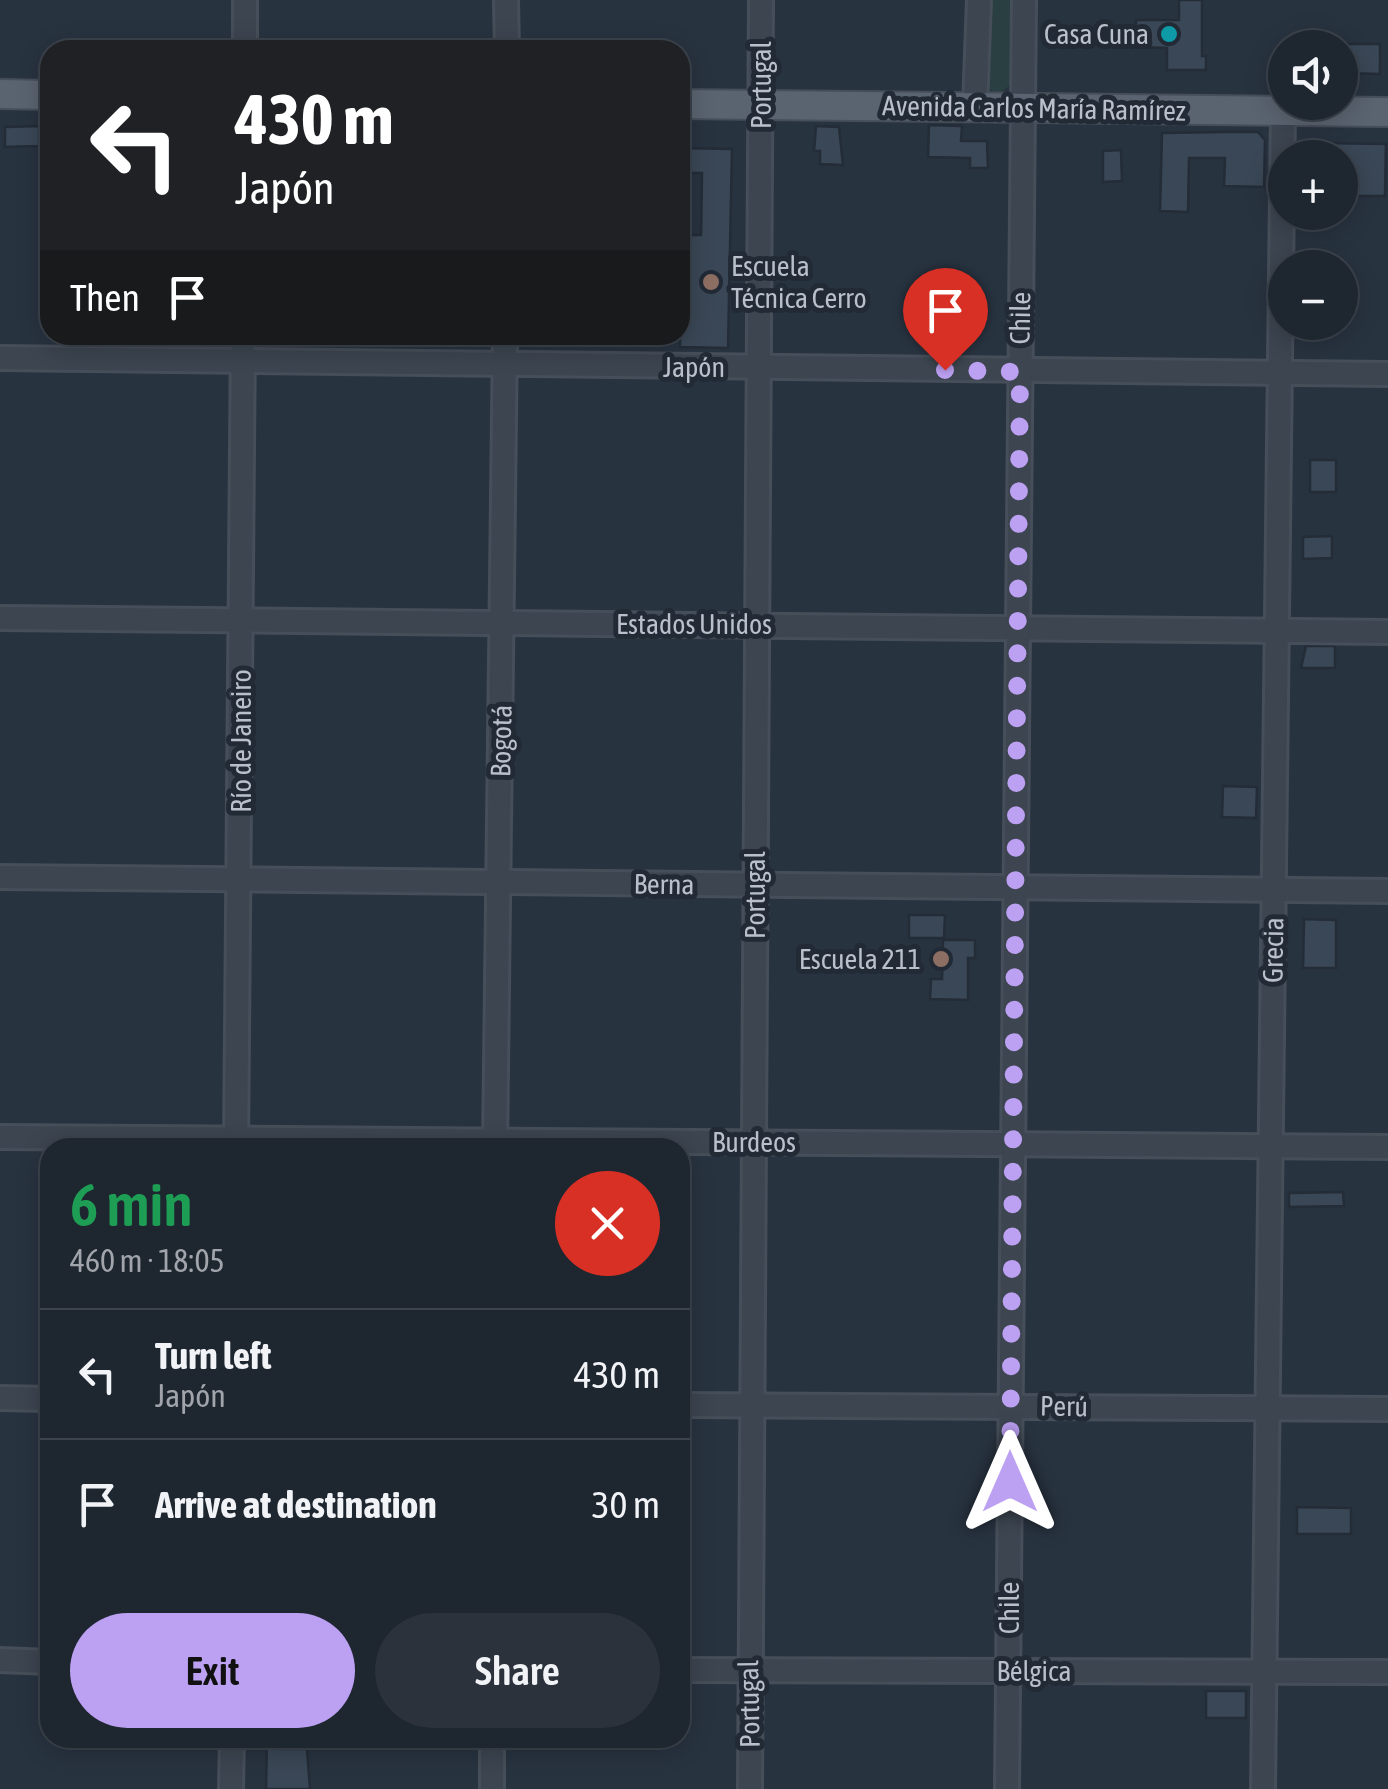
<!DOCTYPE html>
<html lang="en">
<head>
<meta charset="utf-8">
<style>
  :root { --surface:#1e2630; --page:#2b323c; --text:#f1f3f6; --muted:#a1a5ab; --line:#3c434c; --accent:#bca0f2 }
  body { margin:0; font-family:"Asap Condensed",sans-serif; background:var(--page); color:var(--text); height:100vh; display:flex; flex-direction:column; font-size:38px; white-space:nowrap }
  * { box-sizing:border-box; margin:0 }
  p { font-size:32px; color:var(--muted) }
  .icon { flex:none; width:55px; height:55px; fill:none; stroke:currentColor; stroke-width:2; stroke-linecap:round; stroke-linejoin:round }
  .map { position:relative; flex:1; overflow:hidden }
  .panel { position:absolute; left:40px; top:1138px; width:650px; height:610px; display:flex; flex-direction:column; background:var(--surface); border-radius:30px; box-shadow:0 5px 25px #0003,0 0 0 2px var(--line) }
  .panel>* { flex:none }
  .banner { position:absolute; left:40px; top:40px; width:650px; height:305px; border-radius:30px; box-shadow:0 5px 25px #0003,0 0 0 2px var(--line); background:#202124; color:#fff; overflow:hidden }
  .tools { position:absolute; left:1268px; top:30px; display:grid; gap:20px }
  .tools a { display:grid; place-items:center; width:90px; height:90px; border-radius:50%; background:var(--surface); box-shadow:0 5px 25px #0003,0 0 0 2px var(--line); font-size:50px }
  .pin { position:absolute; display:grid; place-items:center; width:85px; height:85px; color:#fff; margin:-102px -42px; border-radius:50% 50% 50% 0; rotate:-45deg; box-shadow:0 0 10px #0007 }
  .pin .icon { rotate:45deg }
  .me { position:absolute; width:110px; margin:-55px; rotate:0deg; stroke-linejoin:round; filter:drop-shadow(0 0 8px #0008) }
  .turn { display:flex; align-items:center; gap:35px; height:210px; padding:0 30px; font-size:45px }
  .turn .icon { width:130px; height:130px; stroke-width:2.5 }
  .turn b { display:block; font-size:70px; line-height:85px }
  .then { display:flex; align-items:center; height:95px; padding:0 30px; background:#0003; gap:20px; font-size:38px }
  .round { display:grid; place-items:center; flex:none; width:105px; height:105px; border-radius:52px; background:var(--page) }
  .overview { display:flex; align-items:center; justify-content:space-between; height:170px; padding:0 30px }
  h1 { font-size:60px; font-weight:600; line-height:75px; color:#1e9e55 }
  .button { display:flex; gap:20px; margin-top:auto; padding:20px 30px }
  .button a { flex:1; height:115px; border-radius:60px; background:var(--accent); color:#111; font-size:40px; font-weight:600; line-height:115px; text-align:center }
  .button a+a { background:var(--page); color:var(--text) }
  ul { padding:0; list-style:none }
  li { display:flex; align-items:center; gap:30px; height:130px; padding:0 30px; border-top:2px solid var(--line) }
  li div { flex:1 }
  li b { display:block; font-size:38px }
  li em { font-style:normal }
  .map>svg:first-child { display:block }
</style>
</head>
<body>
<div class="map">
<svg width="1388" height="1789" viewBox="0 0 1388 1789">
  <rect width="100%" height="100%" fill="#283340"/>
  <polygon fill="#2a3f41" points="990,0 1015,0 1013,82 1000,94 990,90 987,80"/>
  <g fill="#3a4756" stroke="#232c37" stroke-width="2.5">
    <polygon points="1179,0 1202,0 1202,56 1206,56 1206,70 1167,70 1167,48 1136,47 1136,20 1179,20"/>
    <polygon points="1340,44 1380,44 1380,74 1340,73"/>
    <polygon points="929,125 962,126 961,141 987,141 988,168 970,168 970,158 928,157"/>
    <polygon points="39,126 39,146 5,147 5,127"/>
    <polygon points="816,126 839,127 843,165 820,164 820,151 814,151"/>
    <polygon points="1225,132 1258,132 1265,140 1264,187 1224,186 1225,158 1189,158 1188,212 1160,211 1162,133"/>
    <polygon points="1323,143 1386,144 1385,196 1340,196 1340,158 1322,158"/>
    <polygon points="680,148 732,149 728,348 680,347 680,235 701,235 702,173 680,173"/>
    <polygon points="1121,150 1122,181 1103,182 1103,151"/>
    <rect x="1310" y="460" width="26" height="32"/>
    <polygon points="1332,536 1332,558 1303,559 1303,537"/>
    <polygon points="1306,646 1335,646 1335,668 1301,668"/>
    <polygon points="1223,786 1257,787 1256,818 1222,817"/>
    <polygon points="909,915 945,915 944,938 909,938"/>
    <polygon points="1304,919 1336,920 1336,968 1303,968"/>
    <polygon points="943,940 975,940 975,958 968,958 968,1000 930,999 931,979 942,979"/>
    <polygon points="1343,1192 1344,1206 1289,1207 1289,1193"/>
    <polygon points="1297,1507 1351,1508 1351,1534 1297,1534"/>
    <rect x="1206" y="1691" width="40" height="27"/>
    <polygon points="267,1738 283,1738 283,1749 307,1749 310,1789 266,1789"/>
  </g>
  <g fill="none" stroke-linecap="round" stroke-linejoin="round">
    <g stroke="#464e59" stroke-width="28">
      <g id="minor">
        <polyline points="506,0 507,50"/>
        <polyline points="245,50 245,0"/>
        <polyline points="975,107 979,0"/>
        <polyline points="0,358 1388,374"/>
        <polyline points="0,618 1388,632"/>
        <polyline points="0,877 1388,891"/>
        <polyline points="0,1137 1388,1147"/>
        <polyline points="236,1148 243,335"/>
        <polyline points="495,1148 505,335"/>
        <polyline points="0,1398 50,1399"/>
        <polyline points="680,1405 1388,1409"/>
        <polyline points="0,1660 50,1662"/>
        <polyline points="680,1670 1388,1672"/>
        <polyline points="231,1789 232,1738"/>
        <polyline points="492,1789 492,1738"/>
        <polyline points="750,1789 761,0"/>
        <polyline points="1007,1789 1024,0"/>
        <polyline points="1263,1789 1283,110"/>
      </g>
    </g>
    <g stroke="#464e59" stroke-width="32">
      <g id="major">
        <polyline points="0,94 50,95"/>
        <polyline points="680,104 1388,112"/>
      </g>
    </g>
    <use href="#minor" stroke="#3c4550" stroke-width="22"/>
    <use href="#major" stroke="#5a6470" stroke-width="28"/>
  </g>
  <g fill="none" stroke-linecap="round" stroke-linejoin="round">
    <polyline stroke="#bca0f2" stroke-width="18" stroke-dasharray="0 32.4" points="945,370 1020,372 1010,1482"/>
  </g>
  <circle fill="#0f9aa8" stroke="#212a35" stroke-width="4" cx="1169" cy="34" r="10"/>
  <g fill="#8d6e63" stroke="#212a35" stroke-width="4">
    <circle cx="711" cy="282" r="10"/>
    <circle cx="941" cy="959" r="10"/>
  </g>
  <g text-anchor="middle" stroke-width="10" stroke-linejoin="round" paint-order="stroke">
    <g font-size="28" fill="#b9c0ca" stroke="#212a35" text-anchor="end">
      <text x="1149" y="44">Casa Cuna</text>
      <text x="731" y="276" text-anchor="start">Escuela<tspan x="731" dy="32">Técnica Cerro</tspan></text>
      <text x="921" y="969">Escuela 211</text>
    </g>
    <g font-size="28" fill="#b9c0ca" stroke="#212a35">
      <text transform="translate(761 85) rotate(-90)" y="10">Portugal</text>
      <text transform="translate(1034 108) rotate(1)" y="10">Avenida Carlos María Ramírez</text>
      <text transform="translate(1020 318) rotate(-89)" y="10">Chile</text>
      <text x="694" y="377">Japón</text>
      <text x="694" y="634">Estados Unidos</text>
      <text transform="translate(241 741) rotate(-90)" y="10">Río de Janeiro</text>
      <text transform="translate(501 741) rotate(-89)" y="10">Bogotá</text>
      <text transform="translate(664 884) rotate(1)" y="10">Berna</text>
      <text transform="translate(755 895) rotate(-90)" y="10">Portugal</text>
      <text transform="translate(1273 950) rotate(-89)" y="10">Grecia</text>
      <text x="754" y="1152">Burdeos</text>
      <text transform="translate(1064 1406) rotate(1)" y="10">Perú</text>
      <text transform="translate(1009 1608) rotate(-90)" y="10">Chile</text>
      <text x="1034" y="1681">Bélgica</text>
      <text transform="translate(749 1704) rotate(-91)" y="10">Portugal</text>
    </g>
  </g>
</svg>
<div class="tools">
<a><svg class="icon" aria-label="sound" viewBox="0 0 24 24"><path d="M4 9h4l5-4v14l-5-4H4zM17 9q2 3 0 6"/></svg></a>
<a>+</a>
<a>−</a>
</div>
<div class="pin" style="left:945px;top:370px;background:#d93025"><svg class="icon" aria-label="arrive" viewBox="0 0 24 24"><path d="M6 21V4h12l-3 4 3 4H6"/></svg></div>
<svg class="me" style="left:1010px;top:1482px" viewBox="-20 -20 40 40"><path d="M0-17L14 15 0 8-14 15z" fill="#bca0f2" stroke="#fff" stroke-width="4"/></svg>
<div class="banner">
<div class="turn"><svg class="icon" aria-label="left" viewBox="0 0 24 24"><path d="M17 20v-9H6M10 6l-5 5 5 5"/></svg><div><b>430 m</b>Japón</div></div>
<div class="then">Then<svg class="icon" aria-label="arrive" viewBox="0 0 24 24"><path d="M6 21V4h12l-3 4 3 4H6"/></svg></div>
</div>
<section class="panel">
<div class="overview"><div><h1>6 min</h1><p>460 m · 18:05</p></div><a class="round" style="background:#d93025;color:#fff"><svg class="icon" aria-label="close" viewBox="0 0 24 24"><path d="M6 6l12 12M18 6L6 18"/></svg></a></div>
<ul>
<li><svg class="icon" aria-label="left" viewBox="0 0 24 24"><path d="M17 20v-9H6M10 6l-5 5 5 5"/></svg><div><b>Turn left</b><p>Japón</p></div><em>430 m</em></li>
<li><svg class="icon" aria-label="arrive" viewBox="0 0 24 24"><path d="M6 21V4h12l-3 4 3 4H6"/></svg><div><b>Arrive at destination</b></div><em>30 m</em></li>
</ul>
<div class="button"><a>Exit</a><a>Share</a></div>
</section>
</div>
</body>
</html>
